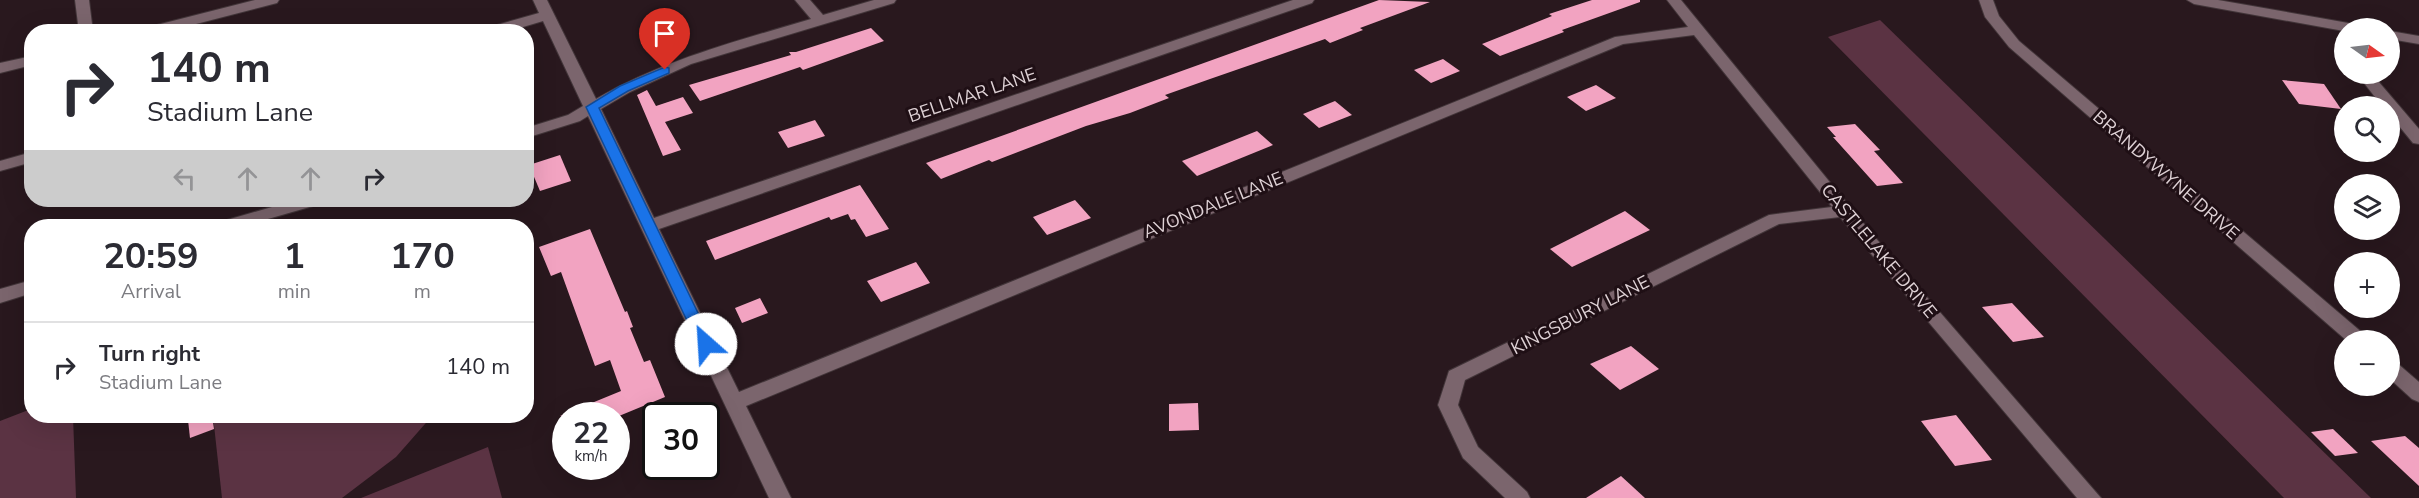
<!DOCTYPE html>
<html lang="en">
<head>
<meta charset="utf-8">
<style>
  :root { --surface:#fff; --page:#f2f2f3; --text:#2b2b33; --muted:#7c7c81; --line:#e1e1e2 }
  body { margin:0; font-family:"Nunito Sans",sans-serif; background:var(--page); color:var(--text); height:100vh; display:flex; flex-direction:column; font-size:22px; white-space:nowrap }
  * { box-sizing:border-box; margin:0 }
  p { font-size:20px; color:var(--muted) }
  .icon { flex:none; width:33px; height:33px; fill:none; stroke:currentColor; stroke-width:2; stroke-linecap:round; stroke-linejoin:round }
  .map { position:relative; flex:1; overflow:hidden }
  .side { position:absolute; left:24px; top:219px; width:510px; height:204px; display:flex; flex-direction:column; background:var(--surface); border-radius:24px; box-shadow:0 6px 24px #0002 }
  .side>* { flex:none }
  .banner { position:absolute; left:24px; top:24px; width:510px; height:183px; border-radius:24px; box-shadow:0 6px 24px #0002; background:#fff; color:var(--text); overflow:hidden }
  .needle { width:39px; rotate:104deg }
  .tools { position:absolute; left:2334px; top:18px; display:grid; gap:12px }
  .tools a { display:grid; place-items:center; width:66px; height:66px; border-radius:50%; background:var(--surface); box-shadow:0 6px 24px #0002; font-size:30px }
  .speed { position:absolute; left:552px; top:402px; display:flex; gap:12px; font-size:30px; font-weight:700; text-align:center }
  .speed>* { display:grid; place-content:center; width:78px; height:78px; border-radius:50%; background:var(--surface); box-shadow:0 6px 24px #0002; line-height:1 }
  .speed small { font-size:15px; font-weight:400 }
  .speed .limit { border:3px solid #111; border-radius:9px; background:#fff; color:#111 }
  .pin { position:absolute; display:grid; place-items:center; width:51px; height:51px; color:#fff; margin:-62px -26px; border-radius:50% 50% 50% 0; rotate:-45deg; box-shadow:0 0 6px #0007 }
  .pin .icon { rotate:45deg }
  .me { position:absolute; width:66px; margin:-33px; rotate:334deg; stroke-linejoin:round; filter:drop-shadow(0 0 4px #0008) }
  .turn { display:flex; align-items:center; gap:21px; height:126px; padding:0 24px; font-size:27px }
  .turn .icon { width:78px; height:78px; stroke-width:2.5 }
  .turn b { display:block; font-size:42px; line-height:51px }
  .lanes { display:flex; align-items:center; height:57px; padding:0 24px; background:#0003; justify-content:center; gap:30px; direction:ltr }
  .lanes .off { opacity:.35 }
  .eta { display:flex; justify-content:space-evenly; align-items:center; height:102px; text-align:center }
  .eta b { font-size:36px; font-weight:700; line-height:42px }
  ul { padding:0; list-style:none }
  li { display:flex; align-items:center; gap:18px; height:90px; padding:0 24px; border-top:2px solid var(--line) }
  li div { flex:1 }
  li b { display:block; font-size:22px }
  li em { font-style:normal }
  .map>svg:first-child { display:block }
</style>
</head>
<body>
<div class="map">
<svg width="2419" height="498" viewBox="0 0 2419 498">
  <rect width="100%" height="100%" fill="#29181e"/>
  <g fill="#5b3343">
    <polygon points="1880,20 2371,498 2284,498 1828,37"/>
    <polygon points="31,409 32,416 73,416 76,498 0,498 0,421"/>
    <polygon points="213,416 432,416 396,457 342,498 222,498"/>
    <polygon points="488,447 502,498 361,498"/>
  </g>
  <g fill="#f2a3c1">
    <polygon points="1379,0 1430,2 1360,28 1363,30 1330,43 1325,39 1210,79 1165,95 1169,98 1130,113 1086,126 992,162 989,160 941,179 926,163"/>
    <polygon points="1592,0 1640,0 1640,2 1562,30 1564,32 1500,56 1482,44 1552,16 1549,14"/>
    <polygon points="871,28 884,41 803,70 800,67 700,101 689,85 791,55 789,52 796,52"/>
    <polygon points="1443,59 1460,71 1431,83 1414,70"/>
    <polygon points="2282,80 2324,84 2341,109 2299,104"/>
    <polygon points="1596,85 1616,98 1586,111 1567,97"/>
    <polygon points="647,90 656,106 683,97 693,113 665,122 681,150 663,156 637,95"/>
    <polygon points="1335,101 1352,115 1319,128 1303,114"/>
    <polygon points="815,120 825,136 788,148 778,132"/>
    <polygon points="1855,124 1880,150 1874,151 1903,183 1877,186 1833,137 1836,137 1827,127"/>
    <polygon points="1257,131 1273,145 1197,176 1182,161"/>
    <polygon points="560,155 571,181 540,191 529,165"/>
    <polygon points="860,185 889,229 866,237 855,219 851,220 848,214 831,220 829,217 715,260 706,241"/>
    <polygon points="1075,200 1091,218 1047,235 1033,217"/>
    <polygon points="1625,211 1650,230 1572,267 1550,249"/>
    <polygon points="590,229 625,312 627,311 633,327 630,328 644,362 650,360 665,397 619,416 560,416 621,391 610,360 595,366 561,272 551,276 539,247"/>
    <polygon points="916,262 930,283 881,302 867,281"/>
    <polygon points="760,298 768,313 742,323 735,308"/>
    <polygon points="2012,303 2044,337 2013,342 1982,307"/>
    <polygon points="1631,346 1659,369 1620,390 1590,364"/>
    <polygon points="1198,403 1199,430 1169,431 1169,404"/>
    <polygon points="1956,415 1992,460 1955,466 1921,421"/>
    <polygon points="200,416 212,416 214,429 190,438 188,420"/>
    <polygon points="2333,429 2358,453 2335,456 2311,432"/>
    <polygon points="2405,436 2419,448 2419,486 2371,441"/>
    <polygon points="1621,476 1645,498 1586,498"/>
  </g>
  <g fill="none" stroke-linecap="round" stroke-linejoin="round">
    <g stroke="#423539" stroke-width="2">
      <g id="street">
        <polygon points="75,0 89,0 93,32 79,32"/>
        <polygon points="255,0 279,0 277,3 165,32 139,32 141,29"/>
        <path d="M533,0H547L596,99C663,60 737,41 811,19L795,0H810L823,15L874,0H896L894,3L691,64L630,92L601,109L654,218L1293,0H1314L1312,3L659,229L739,392L1615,37L1688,27L1667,0H1681L1873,235L2101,498H2077L1840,217L1779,224L1465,380L1458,405L1478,447L1527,492L1530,498H1505L1463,458L1438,405L1449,371L1769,215L1832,207L1694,35L1623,44L746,406L791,498H769L588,116L580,121L526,138V128L568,115L583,106L543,21L506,32H481L483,29L539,13Z"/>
        <polygon points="1979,0 1993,0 1999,16 2019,41 2365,335 2367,340 2346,340 2009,47 1985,17"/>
        <polygon points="2187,0 2218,0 2354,24 2361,28 2344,28 2344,31 2194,4"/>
        <polygon points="2390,31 2419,36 2419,44 2390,39"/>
        <polygon points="32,56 32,65 0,73 0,63"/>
        <polygon points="2357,74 2372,74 2419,129 2419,144 2413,143 2390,115 2390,106 2382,106"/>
        <polygon points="32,152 32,162 0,171 0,161"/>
        <polygon points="296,200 323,200 320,204 244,226 217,226 220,222"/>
        <polygon points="32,280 32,293 0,303 0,289"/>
        <polygon points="2390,361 2397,363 2419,382 2419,402 2412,399 2390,379"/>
      </g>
    </g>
    <use href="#street" fill="#7b656d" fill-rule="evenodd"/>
  </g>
  <polygon fill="#1a73e8" stroke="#114b97" stroke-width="1.5" points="665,67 669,68 669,73 628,91 599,108 713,344 706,349 698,344 586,107 620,86"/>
  <g text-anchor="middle" stroke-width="6" stroke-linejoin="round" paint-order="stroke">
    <g font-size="18" fill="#ded1d5" stroke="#1f0f15">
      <text transform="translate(972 95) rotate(-19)" y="6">BELLMAR LANE</text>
      <text transform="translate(2166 175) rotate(41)" y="6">BRANDYWYNE DRIVE</text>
      <text transform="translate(1213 205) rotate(-22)" y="6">AVONDALE LANE</text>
      <text transform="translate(1879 251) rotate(50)" y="6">CASTLELAKE DRIVE</text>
      <text transform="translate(1580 315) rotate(-27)" y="6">KINGSBURY LANE</text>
    </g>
  </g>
</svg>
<div class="tools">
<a><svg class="needle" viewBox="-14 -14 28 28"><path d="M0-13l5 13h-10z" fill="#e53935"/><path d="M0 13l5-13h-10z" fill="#7c7c81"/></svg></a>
<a><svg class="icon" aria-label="search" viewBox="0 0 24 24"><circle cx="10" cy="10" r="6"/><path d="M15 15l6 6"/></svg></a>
<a><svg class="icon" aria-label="layers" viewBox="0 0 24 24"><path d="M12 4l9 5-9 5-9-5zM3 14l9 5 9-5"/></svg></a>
<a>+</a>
<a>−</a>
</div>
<div class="speed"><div>22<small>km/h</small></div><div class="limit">30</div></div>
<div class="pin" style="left:665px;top:70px;background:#d93025"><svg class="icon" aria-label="arrive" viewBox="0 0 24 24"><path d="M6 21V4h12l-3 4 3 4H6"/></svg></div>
<svg class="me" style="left:706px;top:344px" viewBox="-20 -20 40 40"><circle r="19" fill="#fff"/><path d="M0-13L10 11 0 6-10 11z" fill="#1a73e8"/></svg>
<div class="banner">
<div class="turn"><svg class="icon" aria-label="right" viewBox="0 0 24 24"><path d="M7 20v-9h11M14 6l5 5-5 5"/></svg><div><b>140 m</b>Stadium Lane</div></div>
<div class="lanes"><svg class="icon off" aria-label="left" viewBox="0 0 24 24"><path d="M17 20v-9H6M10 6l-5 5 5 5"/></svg><svg class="icon off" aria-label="ahead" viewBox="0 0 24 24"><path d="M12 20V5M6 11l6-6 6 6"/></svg><svg class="icon off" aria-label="ahead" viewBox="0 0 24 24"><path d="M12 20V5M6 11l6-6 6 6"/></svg><svg class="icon" aria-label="right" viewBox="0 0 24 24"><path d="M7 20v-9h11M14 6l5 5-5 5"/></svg></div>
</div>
<section class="side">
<div class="eta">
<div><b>20:59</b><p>Arrival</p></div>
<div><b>1</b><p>min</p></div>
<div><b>170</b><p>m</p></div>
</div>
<ul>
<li><svg class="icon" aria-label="right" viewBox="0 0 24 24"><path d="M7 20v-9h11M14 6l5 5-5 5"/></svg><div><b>Turn right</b><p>Stadium Lane</p></div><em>140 m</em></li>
</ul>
</section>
</div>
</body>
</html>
